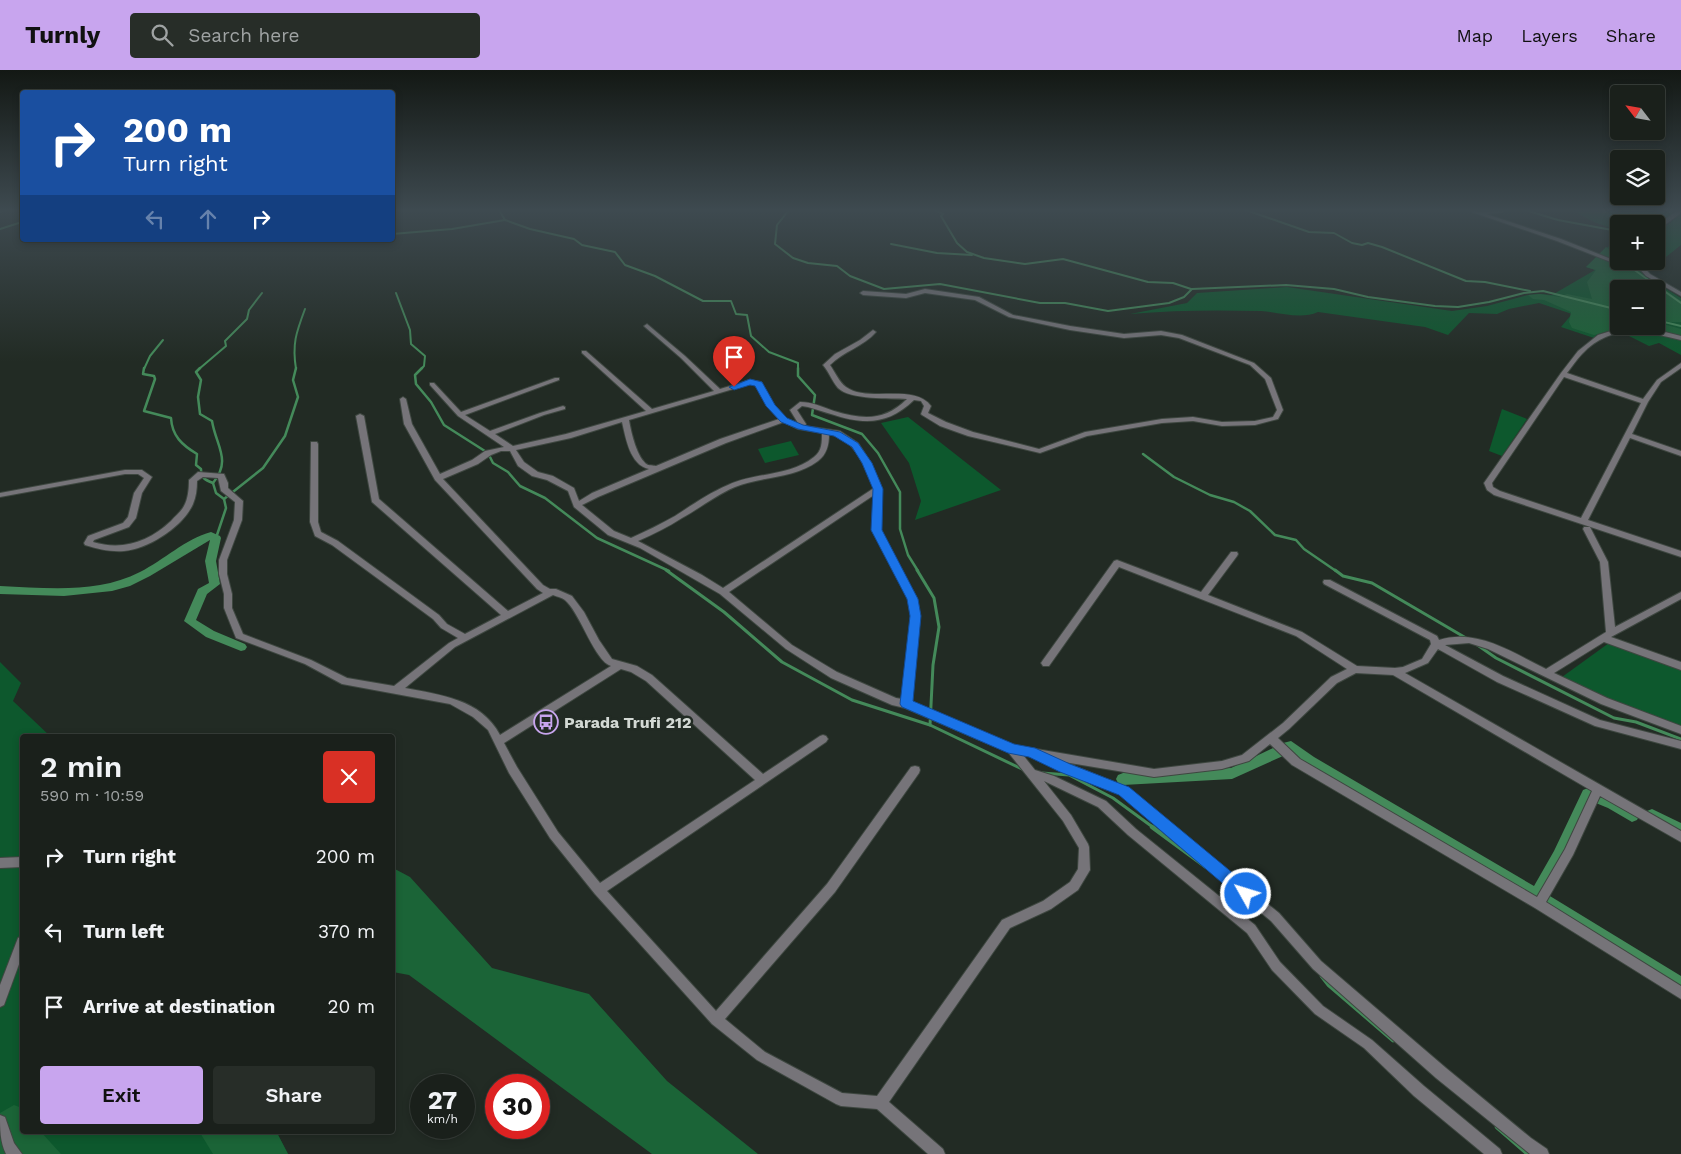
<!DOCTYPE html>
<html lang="en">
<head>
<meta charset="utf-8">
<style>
  :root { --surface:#1a201b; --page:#272d28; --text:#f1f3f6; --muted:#9fa3a3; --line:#383e3a; --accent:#c8a5ee }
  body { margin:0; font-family:"Work Sans",sans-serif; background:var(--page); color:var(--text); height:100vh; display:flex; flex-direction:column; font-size:19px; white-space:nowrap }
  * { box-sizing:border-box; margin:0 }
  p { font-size:16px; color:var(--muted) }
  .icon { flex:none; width:28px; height:28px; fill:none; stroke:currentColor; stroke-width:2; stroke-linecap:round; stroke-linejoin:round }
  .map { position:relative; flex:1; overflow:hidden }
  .panel { position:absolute; left:20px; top:664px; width:375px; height:400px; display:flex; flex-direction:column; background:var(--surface); border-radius:5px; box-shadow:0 2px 8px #0003,0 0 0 1px var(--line) }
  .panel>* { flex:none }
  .top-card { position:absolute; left:20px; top:20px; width:375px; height:152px; border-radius:5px; box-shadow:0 2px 8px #0003,0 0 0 1px var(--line); background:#1a4fa0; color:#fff; overflow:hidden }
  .needle { width:32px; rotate:301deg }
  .tools { position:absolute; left:1610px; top:15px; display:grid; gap:10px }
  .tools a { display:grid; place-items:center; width:55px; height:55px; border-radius:5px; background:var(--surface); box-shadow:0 2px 8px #0003,0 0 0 1px var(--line); font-size:25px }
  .speed { position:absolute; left:410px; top:1004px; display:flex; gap:10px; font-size:25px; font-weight:700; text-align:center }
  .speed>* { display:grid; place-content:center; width:65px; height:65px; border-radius:50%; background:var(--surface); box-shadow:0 2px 8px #0003,0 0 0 1px var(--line); line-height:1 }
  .speed small { font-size:12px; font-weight:400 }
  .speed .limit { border:8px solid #d22; background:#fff; color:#111 }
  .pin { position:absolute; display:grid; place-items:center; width:42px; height:42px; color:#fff; margin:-51px -21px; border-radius:50% 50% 50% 0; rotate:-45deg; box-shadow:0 0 5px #0007 }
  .pin .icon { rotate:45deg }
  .me { position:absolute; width:55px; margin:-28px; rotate:309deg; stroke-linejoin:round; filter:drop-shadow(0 0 4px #0008) }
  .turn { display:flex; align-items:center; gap:18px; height:105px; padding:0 20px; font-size:22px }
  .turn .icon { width:65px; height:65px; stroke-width:2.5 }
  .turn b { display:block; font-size:35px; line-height:42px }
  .lanes { display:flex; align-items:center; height:48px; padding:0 20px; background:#0003; justify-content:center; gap:25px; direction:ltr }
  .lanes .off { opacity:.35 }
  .round { display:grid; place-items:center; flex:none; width:52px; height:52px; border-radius:5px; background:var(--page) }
  .head { display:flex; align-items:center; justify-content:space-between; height:85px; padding:0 20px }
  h1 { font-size:30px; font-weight:600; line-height:38px }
  .action { display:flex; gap:10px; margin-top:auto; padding:10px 20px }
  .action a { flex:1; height:58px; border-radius:5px; background:var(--accent); color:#111; font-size:20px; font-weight:600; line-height:58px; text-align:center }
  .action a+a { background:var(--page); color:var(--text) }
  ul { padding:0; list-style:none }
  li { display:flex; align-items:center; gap:15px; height:75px; padding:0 20px }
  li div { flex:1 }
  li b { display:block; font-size:19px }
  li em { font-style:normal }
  header { display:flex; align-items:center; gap:30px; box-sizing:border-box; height:70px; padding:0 25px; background:var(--accent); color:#111 }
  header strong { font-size:24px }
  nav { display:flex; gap:28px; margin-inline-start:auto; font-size:18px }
  .search { width:350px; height:45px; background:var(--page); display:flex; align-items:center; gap:12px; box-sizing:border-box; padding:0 18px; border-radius:5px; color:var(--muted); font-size:19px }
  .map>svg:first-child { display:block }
</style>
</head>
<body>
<header>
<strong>Turnly</strong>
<div class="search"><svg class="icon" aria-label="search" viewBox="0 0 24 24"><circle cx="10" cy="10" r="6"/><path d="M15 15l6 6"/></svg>Search here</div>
<nav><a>Map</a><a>Layers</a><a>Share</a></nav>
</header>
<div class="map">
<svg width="1681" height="1084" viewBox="0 0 1681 1084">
  <rect width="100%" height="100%" fill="#222b24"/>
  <g fill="#0d582d" fill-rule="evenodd">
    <polygon points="1571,140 1678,140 1656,156 1656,154 1619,154 1619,161 1594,152"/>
    <polygon points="1681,144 1681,175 1647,202 1638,191 1656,191 1656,164"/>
    <path d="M1619,167V191H1632L1645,206L1681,228V266C1661,260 1633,253 1611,259C1605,261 1599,265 1594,268L1561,257L1572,244L1539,233L1509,239L1497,244L1469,243L1448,265L1425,257L1318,242C1300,250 1280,242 1261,241C1217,240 1174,240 1130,244L1187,233L1197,223L1287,217L1452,241L1487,236L1528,225L1540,224L1552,225L1595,200L1586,197ZM1619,219H1656V256H1619Z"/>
    <polygon points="1640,260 1681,269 1681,285 1659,273 1649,276 1619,261"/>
    <polygon points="1502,339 1527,349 1502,386 1489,381"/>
    <polygon points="908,347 1001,420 915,450 921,431 909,393 881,353"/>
    <polygon points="791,371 799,385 765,393 758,379"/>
    <polygon points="1609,573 1681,600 1681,657 1603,628 1562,607"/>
    <polygon points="0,592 21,613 13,631 50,666 22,666 22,1061 276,1061 288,1084 0,1084"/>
  </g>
  <g fill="#1b6437">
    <polygon points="1606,177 1619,186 1619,191 1632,191 1645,206 1681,231 1681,252 1670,252 1656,248 1656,219 1619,219 1619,256 1656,256 1656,252 1681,259 1681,266 1658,260 1624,257 1594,265 1572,258 1569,252 1571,242 1544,230 1533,229 1528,225 1540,224 1560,227 1567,224 1592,229 1587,212 1596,200 1586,197"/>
    <polygon points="393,798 410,807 492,898 589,924 667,1011 758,1084 652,1084 409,905 393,902"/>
    <polygon points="14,1035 22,1038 22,1061 40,1061 61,1084 0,1084 0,1043"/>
    <polygon points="199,1061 276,1061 288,1084 213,1084"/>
  </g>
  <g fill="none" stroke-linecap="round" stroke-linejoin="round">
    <g stroke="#448a5a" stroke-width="2">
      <polyline points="499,140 505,150 530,159 574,169 582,175 615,182 625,195 655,206 703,231 731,231 736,244 747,245 751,266 769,282 798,293 798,299"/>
      <polyline points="789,140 777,155 775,174 793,188 808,193 837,196 850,206 884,219 940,214 1040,233 1065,233 1108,241 1169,233 1184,227 1192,219 1286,215 1334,219 1368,227 1435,236 1458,237 1489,232 1524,223 1543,221 1619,240"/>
      <polyline points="935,140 943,144 941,146 957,173 967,182 984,188 1025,194 1063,189 1148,212 1173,213 1191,219"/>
      <polyline points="1246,140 1309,162 1334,163 1352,173 1362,175 1368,173 1382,177 1466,211 1485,212 1530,221"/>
      <polyline points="1525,140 1558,150 1612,160 1618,163 1619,168"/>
      <polyline points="0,142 5,140"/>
      <polyline points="0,159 22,152"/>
      <polyline points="392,164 452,159 505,150"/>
      <polyline points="891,174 937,183 972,185"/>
      <polyline points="1627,191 1626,194 1681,233"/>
      <polyline points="396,223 410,260 411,274 425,286 424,296 421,299"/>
      <polyline points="1656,250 1681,256"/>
      <polyline points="144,299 150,286 163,270"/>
      <polyline points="199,299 226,276 225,271 247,249 249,240 262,223"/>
      <path d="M296,299C292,274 296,263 305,239"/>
    </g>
    <g stroke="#448a5a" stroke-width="2.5">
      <path d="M144,298L143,304L154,306L155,309L144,341L171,348C172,366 182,375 197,384L196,395L201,399C201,408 205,410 213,413"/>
      <path d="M200,298L196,302L201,310L198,327L200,344L212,351C216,376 232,390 213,413L216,423L224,429L226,438L216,468"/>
      <polyline points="422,298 415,305 416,314 431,332 444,355 488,383 493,393 508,402 520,416 545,428 597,468 669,501"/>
      <polyline points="798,298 798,306 815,325 812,345 862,364 878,383 900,422 900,459 908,485 918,501"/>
      <polyline points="1143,384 1174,407 1210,425 1234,432 1250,441 1275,465 1296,470 1304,479 1336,501"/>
      <polyline points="224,429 263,398 285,366 298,327 293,310 296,298"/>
    </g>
    <g stroke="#448a5a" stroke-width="3">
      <polyline points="666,500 724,542 782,592 852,630 930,655"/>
      <polyline points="917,500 934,528 939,557 933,595 930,655 1024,700"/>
      <polyline points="1335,500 1343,506 1372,513 1466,568"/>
      <polyline points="1476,574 1496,588 1614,648 1636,652 1681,669"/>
      <polyline points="1042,703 1069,705 1113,728 1154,758"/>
    </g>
    <g stroke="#448a5a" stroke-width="4.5">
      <polyline points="1152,757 1205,796"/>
      <polyline points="1322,906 1329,915 1393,970"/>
      <polyline points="1497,1057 1528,1084"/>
    </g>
    <g fill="#448a5a" fill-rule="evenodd">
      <path d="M211,462L220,466L221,468L216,491L220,514L207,524L196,550L214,561L245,574L247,577L245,580L241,581L206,567L184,551L198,519L209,513L205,491L210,470L150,506L130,516L112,521L64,526L0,524V516C47,518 97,524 140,502C164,490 185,469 211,462Z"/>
      <path d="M1291,671L1314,687L1534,816L1554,781L1583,720L1588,718C1601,723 1633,733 1639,746L1637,750L1632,752L1608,738L1591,731L1564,791L1545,823L1681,906V923L1531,830L1304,695L1289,682L1284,681L1283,686L1232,709L1123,715L1118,713L1116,709L1118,705L1123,703L1231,698L1273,678L1278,677L1282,678L1283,673Z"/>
      <polygon points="1652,739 1681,753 1681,766 1647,749 1645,745 1647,741"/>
    </g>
    <g stroke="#3e4740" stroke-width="2">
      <g id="minor">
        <polygon points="1466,140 1474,140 1480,142 1505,140 1503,142 1486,144 1561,169 1621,193 1616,194 1557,171"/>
        <polygon points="1678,140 1681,140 1681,143 1656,161 1656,156"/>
        <polygon points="1632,191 1638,191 1650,204 1681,222 1681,226 1646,206"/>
        <path d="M925,219L979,227L1013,245L1070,256L1124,264L1161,261L1182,265L1254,293L1271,308L1283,340L1278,349L1255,355L1222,356L1193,351L1162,353L1087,366L1040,383L968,366L940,356L922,345L921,344L924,336L921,331L914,330C888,355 864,355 831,344C823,342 816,339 808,337L802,336L797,340L806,354L805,356L840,361L858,373L871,393L882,419L880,460L917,529L919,546L911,632L1013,675L1154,699L1222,691L1242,685L1283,653L1331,607L1347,599L1296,566L1119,497L1049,596H1043L1041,593L1043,590L1114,491L1117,490L1201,522L1231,482H1237L1238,484L1237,486L1208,525L1302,562L1357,596L1395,598L1403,597L1422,589L1431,574L1430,570L1324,514L1323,512L1324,510H1330L1437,566L1439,570C1477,558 1513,583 1546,599L1606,562L1600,492L1583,459L1584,457H1590L1608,492L1615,557L1681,522V529L1611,567L1681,592V600L1604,572L1554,603L1607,628L1681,656V664L1601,634L1488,579L1469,573L1445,575L1503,606L1600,650L1681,671V679L1595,656L1497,612L1438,579L1428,593L1405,603L1681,761V772L1600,726L1573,785L1546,832L1681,916V929L1535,838L1292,695L1270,674L1249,691L1222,699L1154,707L1064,692L1128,718L1178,762L1279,843L1321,891L1446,998L1531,1068L1547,1079L1549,1084H1530L1436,1008L1313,899L1271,851L1170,768L1120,724L1039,691L1038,688L1023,685L1035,700L1054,706L1106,731L1136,759L1255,855L1280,892L1323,936L1372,970L1424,1016L1500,1079L1502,1084H1484L1414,1026L1364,978L1315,944L1272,900L1247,863L1128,765L1098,737L1044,711L1071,745L1088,774L1089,777L1090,800L1078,820L1051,839L1010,858L889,1032L943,1079L945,1084H928L877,1039L841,1036L836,1034L757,990L712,954L595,824L550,768L509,703L488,660L473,647L450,634L342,614L305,594L236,568L224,538V524L219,504V490L234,450L235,432L221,421L218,408L203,407L197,411C197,419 196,427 193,434C183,457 148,479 124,481C110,482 98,479 85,475L84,473L88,466L123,453L128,447L134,423L144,408L138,404H125L0,427V423L125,400H142L152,407L142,423L136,448L129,457L94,470L93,472C122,481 149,472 171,451C175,446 181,442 184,436C188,429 189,419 189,410L198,402L224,404L228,413V418L243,431L242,450L227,490V504L232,524V538L243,564L311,590L347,608L394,616L449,573L458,568L441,558L433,549L332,475L315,466L310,452L311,372H317L318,374V452L321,462L338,471L439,545L447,554L465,564L501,545L372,432L356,346L360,344L364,346L379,429L508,541L543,523L537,519L435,410L404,354L400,329L403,327L406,329L412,354L440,404L472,390L485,381L504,377L458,346L430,315V313H434L461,342L555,308H559V310L465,345L490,361L540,343L563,336L565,337V339L544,345L495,364L513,376L566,364L646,341L582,283V281H586L652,339L714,321L681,288L645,257L644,256L647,254L685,286L720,319L750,310L761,312L774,335L786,349L798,353L790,340L800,332C812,332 823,337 834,341C863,350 885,351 907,329C891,328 850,330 838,318C832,311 829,302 823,295L835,284L860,270L873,260L876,262C863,277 844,281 830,295C835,302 839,312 846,317C868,333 914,313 931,336L928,343L946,352L973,362L1039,379L1085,362L1162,349L1193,347L1222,352L1255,351L1273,347L1277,340L1265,309L1250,295L1179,268L1161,265L1124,268L1070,260L1009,247L975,230L925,223L906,228L863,225L860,223L863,221L906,224ZM750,314L757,315L768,336L779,349L720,369L656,396C656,396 649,395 648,395C637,389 631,362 629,350ZM622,352C626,369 630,395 649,399L592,423L579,431L574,418L553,406L538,402L524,392L516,380L571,368ZM784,352L798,359L822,363C822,372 822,381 814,387C789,407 755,402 728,415C709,423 692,435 675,446C661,454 646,461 631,468L614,461L582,435L598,427L726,373ZM829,364C855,368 865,397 874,418L723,518L702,505L638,471C654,464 668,457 682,448C700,438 716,425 735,417C762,406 794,409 818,391C827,384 829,375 829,364ZM501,381H510L518,396L532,406L547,410L568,421L574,437L608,465L640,478L720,524L786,579L831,608L892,635L905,638L1008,682L1063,751L1079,778L1078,799L1070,812L1043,831L1002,850L877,1026L842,1023L765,982L725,949L835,822L919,703L920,700L919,697L915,696L911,697L827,814L716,941L607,821L826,672L828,669L826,666L823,665L820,666L763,704L652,605L637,596L612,589L599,570L584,542L572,526L556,519H550L543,515L443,409L478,394L491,385ZM874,425L872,460L909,529L911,546L902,629L896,628L837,602L792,575L729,522ZM553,525C558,527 564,528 567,532C581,546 595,591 611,596L500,665C481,629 441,625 405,618L455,577ZM621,599L631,602L646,611L755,710L600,813L558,762L517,697L504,673ZM1356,603L1393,605L1592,721L1565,779L1537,827L1300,689L1278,668L1289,659L1337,613Z"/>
        <path d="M1624,257L1653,259L1681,266V270C1644,261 1611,253 1582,284C1576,290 1572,297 1567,303L1643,329L1657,310L1681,293V298L1661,312L1648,332L1632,364L1681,381V386L1630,368L1588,450L1681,481V487L1494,425L1487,420L1484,413L1561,303L1578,281L1598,265ZM1564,307L1641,333L1581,448L1500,421L1493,417L1492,413Z"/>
        <polygon points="22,787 22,797 0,798 0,788"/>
        <polygon points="22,866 22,886 4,935 0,937 0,915 18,868"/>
        <path d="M0,1045L5,1047L14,1073L22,1084H6C0,1072 0,1059 0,1045Z"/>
      </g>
    </g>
    <use href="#minor" fill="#767479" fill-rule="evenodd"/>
  </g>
  <linearGradient id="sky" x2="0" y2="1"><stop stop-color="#131814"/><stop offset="0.48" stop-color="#3e4a50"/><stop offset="1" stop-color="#3e4a50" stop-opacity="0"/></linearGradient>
  <rect width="1681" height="292" fill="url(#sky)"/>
  <polygon fill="#1a73e8" stroke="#114b97" points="750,309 762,312 775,335 787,348 803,355 840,362 858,373 872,393 883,419 882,460 918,529 921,546 913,631 1014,674 1035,678 1070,694 1129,717 1252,819 1254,824 1252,829 1246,831 1241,829 1119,725 1060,702 1029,687 1008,683 902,637 900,634 910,546 907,529 871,460 873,419 862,393 852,377 834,366 798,359 781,352 766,336 755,316 750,315 734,320 729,317"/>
  <defs>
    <g id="bus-ring" transform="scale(1.25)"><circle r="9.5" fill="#222b24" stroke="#c8a5ee" stroke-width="1.5"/><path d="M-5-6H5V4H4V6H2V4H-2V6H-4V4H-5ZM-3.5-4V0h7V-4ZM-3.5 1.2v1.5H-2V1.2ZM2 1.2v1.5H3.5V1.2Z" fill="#c8a5ee"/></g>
  </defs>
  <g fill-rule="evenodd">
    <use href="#bus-ring" x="546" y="652"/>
  </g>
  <g text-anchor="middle" stroke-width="5" stroke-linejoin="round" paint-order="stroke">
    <g font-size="16" font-weight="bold" fill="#d3d9d4" stroke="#222b24" text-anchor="start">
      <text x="564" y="658">Parada Trufi 212</text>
    </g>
  </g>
</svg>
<div class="tools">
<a><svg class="needle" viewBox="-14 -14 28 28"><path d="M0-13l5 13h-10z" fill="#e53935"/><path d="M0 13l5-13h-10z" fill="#9fa3a3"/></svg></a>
<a><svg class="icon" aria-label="layers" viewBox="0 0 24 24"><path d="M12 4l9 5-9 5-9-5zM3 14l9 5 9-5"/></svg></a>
<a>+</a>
<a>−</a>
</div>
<div class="speed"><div>27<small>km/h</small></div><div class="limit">30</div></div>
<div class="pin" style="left:734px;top:317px;background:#d93025"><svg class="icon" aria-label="arrive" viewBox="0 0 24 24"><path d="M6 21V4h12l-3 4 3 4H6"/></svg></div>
<svg class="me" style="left:1246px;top:824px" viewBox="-20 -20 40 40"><circle r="17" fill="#1a73e8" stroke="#fff" stroke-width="3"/><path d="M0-11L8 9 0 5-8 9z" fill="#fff"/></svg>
<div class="top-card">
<div class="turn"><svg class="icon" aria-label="right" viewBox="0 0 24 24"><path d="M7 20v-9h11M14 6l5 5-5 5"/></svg><div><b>200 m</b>Turn right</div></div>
<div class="lanes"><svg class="icon off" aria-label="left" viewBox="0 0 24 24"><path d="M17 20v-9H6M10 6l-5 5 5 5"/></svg><svg class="icon off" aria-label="ahead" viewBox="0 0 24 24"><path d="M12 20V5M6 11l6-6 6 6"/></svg><svg class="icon" aria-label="right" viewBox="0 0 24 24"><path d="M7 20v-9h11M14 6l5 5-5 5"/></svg></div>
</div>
<section class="panel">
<div class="head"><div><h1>2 min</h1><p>590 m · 10:59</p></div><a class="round" style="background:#d93025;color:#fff"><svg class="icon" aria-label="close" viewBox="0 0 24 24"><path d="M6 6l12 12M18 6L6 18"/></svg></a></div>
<ul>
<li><svg class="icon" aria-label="right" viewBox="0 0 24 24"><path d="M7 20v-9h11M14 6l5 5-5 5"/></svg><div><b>Turn right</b></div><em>200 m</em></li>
<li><svg class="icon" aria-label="left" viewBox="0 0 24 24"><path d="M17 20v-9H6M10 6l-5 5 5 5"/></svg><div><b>Turn left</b></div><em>370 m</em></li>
<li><svg class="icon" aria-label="arrive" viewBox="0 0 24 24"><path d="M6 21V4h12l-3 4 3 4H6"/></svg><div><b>Arrive at destination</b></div><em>20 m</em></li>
</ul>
<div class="action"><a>Exit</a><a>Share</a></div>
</section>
</div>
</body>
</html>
